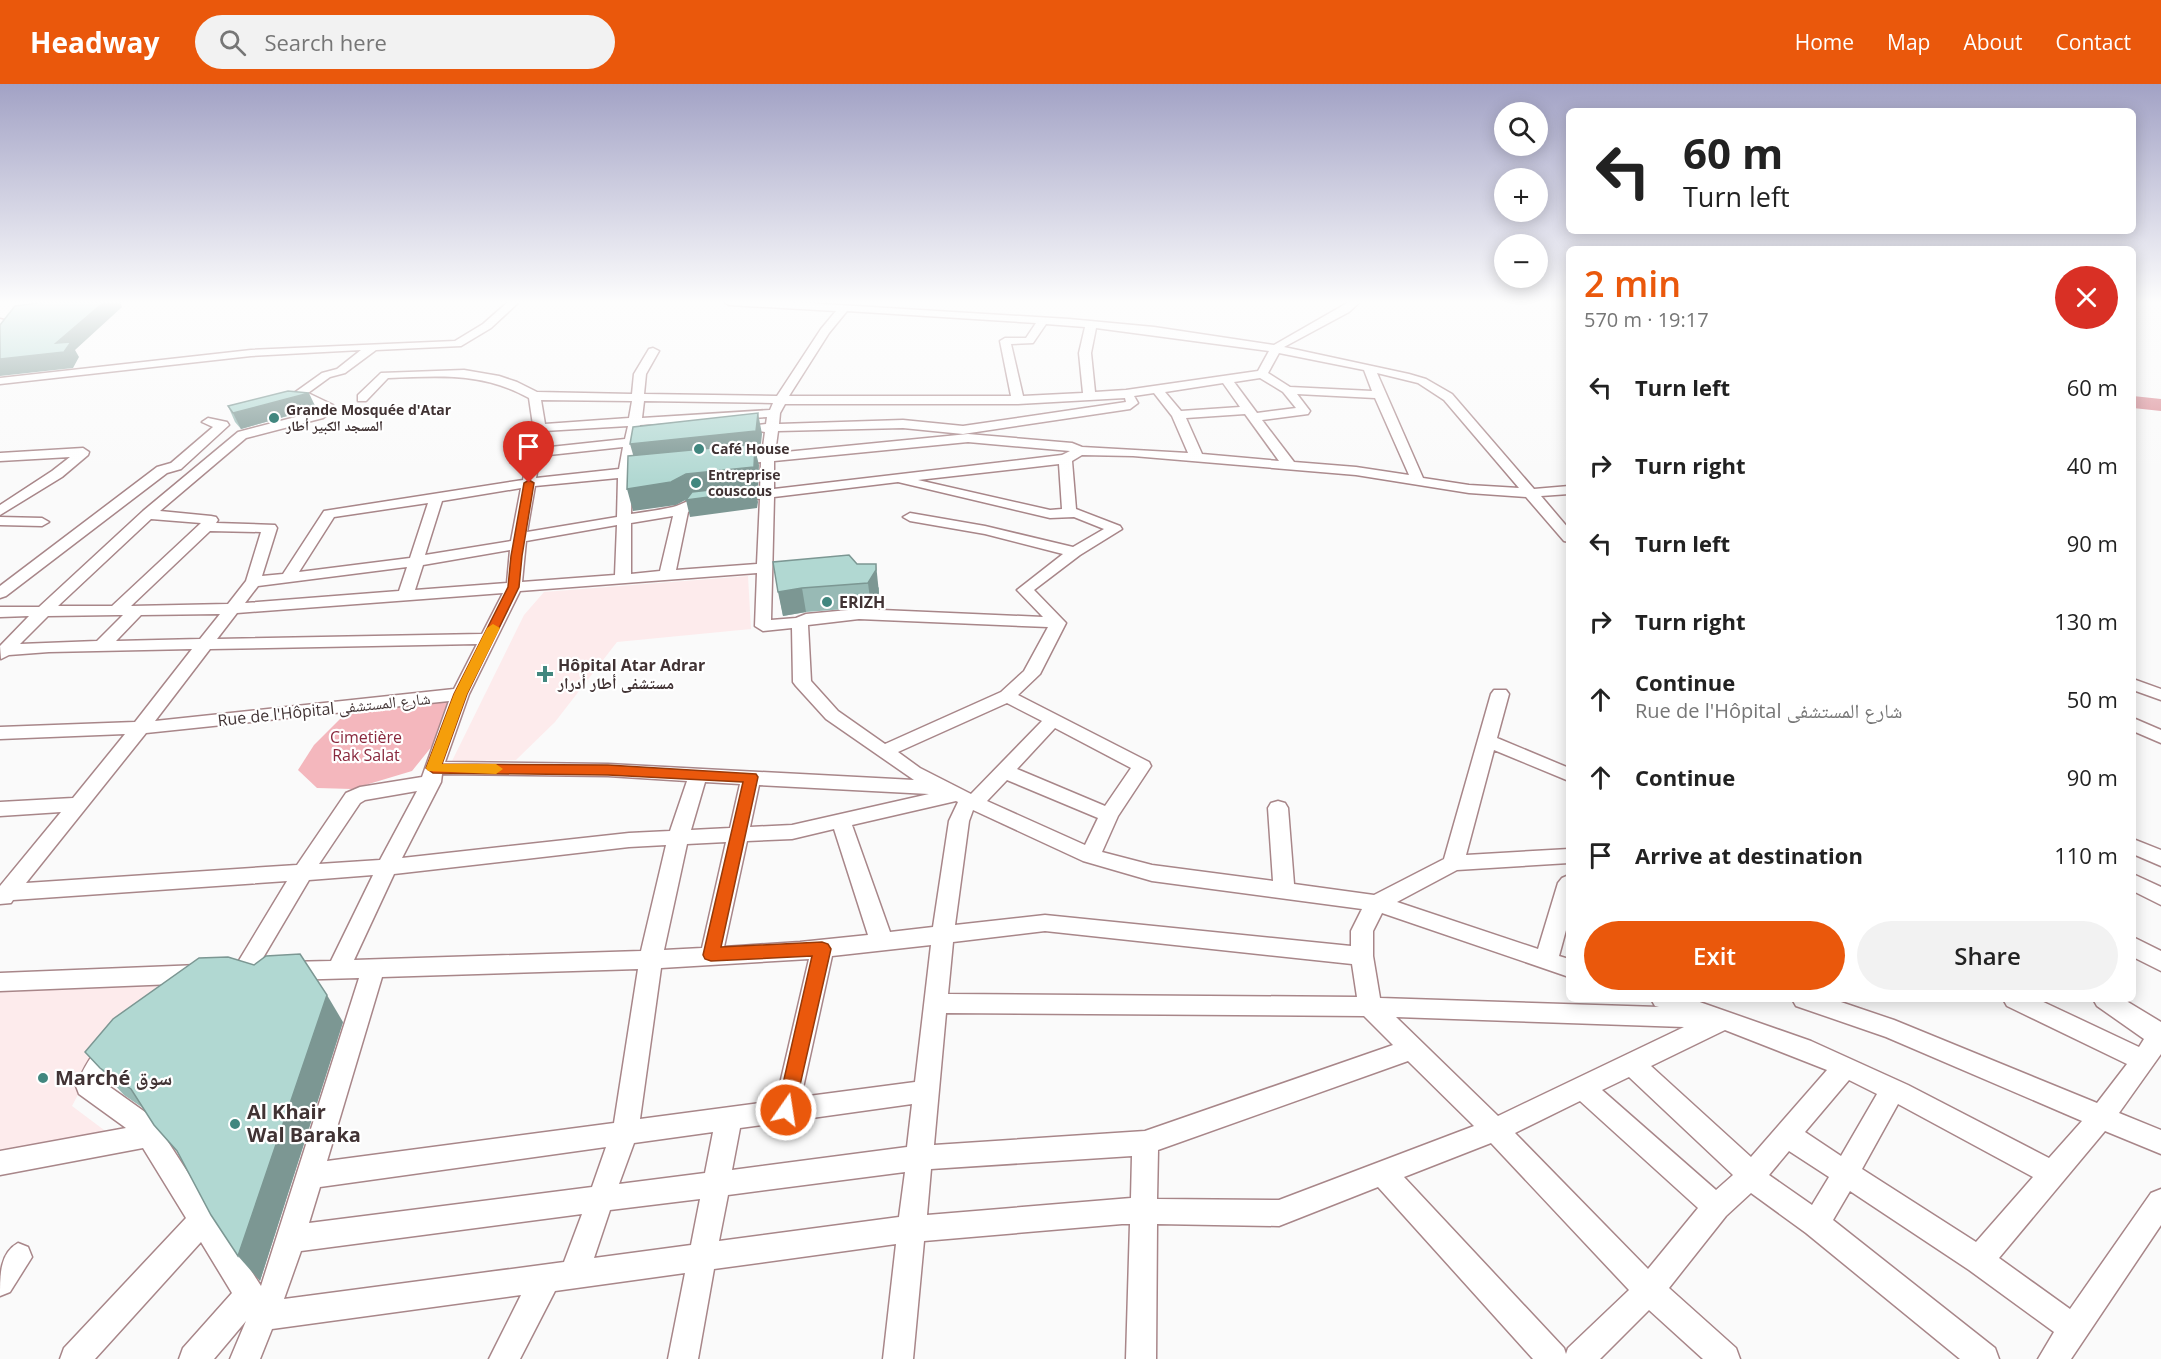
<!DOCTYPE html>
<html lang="en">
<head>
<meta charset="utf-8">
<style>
  :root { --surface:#fff; --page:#f2f2f2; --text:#222; --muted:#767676; --accent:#ea580c }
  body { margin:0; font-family:"Open Sans","Noto Naskh Arabic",sans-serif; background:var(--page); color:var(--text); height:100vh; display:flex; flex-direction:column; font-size:22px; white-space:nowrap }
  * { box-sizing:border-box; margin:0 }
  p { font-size:20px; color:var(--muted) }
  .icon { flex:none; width:33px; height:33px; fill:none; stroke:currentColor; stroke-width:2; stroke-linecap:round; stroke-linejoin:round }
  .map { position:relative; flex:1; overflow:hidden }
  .sheet { position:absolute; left:1566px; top:162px; width:570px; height:756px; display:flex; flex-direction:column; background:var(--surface); border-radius:9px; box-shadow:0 3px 15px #0003 }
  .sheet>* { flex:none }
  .top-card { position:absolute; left:1566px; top:24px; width:570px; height:126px; border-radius:9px; box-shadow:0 3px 15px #0003; background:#fff; color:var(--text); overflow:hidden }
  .tools { position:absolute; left:1494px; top:18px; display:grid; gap:12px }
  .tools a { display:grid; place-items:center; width:54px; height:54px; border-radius:50%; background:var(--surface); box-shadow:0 3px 15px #0003; font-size:30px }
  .pin { position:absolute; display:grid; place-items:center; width:51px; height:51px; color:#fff; margin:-62px -26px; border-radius:50% 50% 50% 0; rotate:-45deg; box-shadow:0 0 6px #0007 }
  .pin .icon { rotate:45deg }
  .me { position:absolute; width:66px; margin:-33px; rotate:13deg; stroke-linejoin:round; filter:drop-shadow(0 0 4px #0008) }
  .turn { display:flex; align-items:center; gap:21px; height:126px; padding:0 18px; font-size:27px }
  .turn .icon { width:78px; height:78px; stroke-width:2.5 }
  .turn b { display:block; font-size:42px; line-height:51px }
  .round { display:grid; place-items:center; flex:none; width:63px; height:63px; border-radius:32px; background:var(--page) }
  .head { display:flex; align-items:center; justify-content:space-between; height:102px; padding:0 18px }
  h1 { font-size:36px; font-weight:600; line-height:45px; color:var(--accent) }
  .action { display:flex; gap:12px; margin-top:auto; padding:12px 18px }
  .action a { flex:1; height:69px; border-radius:36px; background:var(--accent); color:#fff; font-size:24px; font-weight:600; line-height:69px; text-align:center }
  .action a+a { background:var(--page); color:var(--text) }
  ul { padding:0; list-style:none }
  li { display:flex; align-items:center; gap:18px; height:78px; padding:0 18px }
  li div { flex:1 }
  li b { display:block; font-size:22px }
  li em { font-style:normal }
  header { display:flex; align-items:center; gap:36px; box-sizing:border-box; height:84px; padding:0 30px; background:var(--accent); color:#fff }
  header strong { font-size:28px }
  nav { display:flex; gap:33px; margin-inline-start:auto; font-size:21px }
  .search { width:420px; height:54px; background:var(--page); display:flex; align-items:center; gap:15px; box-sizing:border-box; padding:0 21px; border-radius:33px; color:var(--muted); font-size:22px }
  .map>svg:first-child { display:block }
</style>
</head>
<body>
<header>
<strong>Headway</strong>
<div class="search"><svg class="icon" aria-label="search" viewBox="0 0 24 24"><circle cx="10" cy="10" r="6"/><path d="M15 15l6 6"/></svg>Search here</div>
<nav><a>Home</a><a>Map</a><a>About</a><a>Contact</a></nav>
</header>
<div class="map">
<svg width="2161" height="1275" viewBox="0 0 2161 1275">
  <rect width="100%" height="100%" fill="#fafafa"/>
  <g fill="#fdebec">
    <polygon points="748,492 751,545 617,558 555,638 516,676 452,677 524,531 544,508"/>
    <polygon points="164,900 102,965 72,1022 108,1049 0,1070 0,908"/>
  </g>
  <polygon fill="#f4b7bd" points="449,617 449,641 412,687 352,705 317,704 298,686 314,661 350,625"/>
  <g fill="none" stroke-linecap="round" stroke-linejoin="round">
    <polygon fill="#d98791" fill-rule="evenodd" points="2133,312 2161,315 2161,327 2133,324"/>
    <g stroke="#a88689" stroke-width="3">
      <g id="minor">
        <path d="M508,218H519L491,244L461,262L376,266L345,289L330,293L308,309L333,321V327L323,334L246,354L160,427L211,432L216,433L218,436L216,439L275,441L277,444L262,492L283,490L324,427L523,396L533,341L529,314C482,288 440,292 388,294L366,317H358V311L381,289L464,286L499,292L517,298L537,308L632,310L634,290L649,265L653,264L659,267L646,290L644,310L777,312L821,245L836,227L729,221L724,218H790L1069,235L1154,243L1274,261L1349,218H1360L1349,228L1284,263L1409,290L1426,295L1452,310L1534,405L1569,402V410L1541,412L1569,445V458L1564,457L1526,413L1469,409L1356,391L1133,372L1082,371L1072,377L1076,425L1120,442L1122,445L1080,471L1034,506L1066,539L1040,590L1018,611L1149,678L1151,682L1118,732L1102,768L1152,781L1273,797L1268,724L1271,719L1278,717L1285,719L1288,724L1294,800L1374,811L1444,775L1491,610L1494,606H1506L1509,610L1497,654L1569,684V697L1494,666L1466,771L1569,765V779L1457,786L1397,818L1538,865L1558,799L1562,794L1569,791V835L1559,872L1569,875V893L1382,829L1373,847V872L1380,914L1659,923L1655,922L1651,915H1691L1811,957L1908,1001L2049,1074L2082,1037L1886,953L1796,922L1792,915H1832L1894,936L2097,1019L2127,980L2007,922L2003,915H2037L2139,963L2144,955L2097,922L2093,915H2123L2161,938V970L2119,1029L2161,1046V1070L2105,1047L1999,1174L2070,1225L2151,1109L2161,1105V1141L2071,1275H2038L2054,1248L1969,1186L1850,1107L1833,1136L1995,1264L1999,1275H1960L1806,1149L1751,1109L1726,1132L1669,1204L1736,1264L1740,1275H1703L1649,1226L1600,1275H1533L1378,1103L1279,1142L1157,1140L1156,1275H1126L1130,1140H1122L924,1157L913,1275H883L896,1160L714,1185L698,1275H668L685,1189L555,1207L520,1275H489L521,1211L272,1245L260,1275H230L246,1237L214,1275H179L183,1264L232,1209L201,1158L95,1275H60L64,1264L186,1134L143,1064L0,1091V1067L126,1044L79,1010L76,1002C84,984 98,951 122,959L125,966L103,998L152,1033L261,1202L359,894L287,896L279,893L276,887L279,881L287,878L331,877L373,791L309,796L251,894L243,897L235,894L232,888L287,797L13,816L11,819L0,820V802L61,728L0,732V718L73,714L125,650L0,655V643L135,638L192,565L49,568L9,571L1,575L0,562L29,532L0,533V523H39L143,427L238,348L315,328L320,324L301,314L293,318L287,314L322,289L337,285L361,266L251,272L0,300V294L251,266L455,257L483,240ZM847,227L1036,239L1026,254H1005L1000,257L1011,312H789L829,249ZM1046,240L1085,243L1079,269L1083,309L1023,312L1011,260L1033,259ZM1096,244L1269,267L1258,287L1126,306L1095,308L1091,269ZM1279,269L1364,286L1372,307L1290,303L1268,289ZM1377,289L1418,299L1444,316L1519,404L1469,401L1423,394ZM1260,294L1283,308L1296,324L1257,329L1234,298ZM1223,299L1240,323L1181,327L1165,308ZM1154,309L1172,332L1188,369L1082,363L1072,359L968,350L775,369L778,347L903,344L963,350L1130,325L1138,319L1134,312ZM1297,310L1375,314L1409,391L1356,383L1294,378L1262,336L1308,330L1310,327ZM1125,314L1126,318L963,342L903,336L779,340L780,329L785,320H1018ZM541,316L632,317L629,334L545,340ZM644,317L773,319L770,326L642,334ZM1245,330L1279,377L1202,370L1186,334ZM767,333L766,340L758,341L756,344L758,347L765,348L762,370L733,373L726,377L733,381L761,378L760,406L750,408L748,411L750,414L760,415L757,480L676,486L688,428L695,423L715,420L717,417C705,405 685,420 673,423C660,426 645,428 631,430L632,392L652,390L659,386L652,382L633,384L637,362L654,360L660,356L654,352L638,354L640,341ZM628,342L625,355L541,364L544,347ZM968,358L1070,367L1062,371L774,405V377ZM623,363L619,385L536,394L540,372ZM1059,380L1062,425L1050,426L918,396ZM618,394L617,433L527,448L535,402ZM898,398L1050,434L1074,433L1104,445L1073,463L985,442L910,429L903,433L910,437L985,450L1063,470L1017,506L1043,533L859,525L806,530L796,534L771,536L774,413ZM521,404L511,457L425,471L442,417ZM428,419L410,474L299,488L334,433ZM673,432L660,487L631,490V439ZM151,435L201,439L112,522H58ZM617,441L615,491L522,498L526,457ZM210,447L261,448L246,497L228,520L131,522ZM510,466L507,499L415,506L423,481ZM407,483L399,507L245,519L258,502ZM757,489L755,542L763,547L792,544L793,598L796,602L826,635L914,696L608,680L445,678L469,610L520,507ZM503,509L482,550L217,555L237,529ZM220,530L200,555L116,557L141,531ZM118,531H123L97,557L20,560L48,532ZM859,535L1048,543L1024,587L1001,608L885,660L838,627L811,597L808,541ZM477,560L454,605L155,637L210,565ZM449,617L422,693L360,703L346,709L297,781L26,799L146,649ZM1007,619L1042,637L971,710L920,684L898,668ZM1055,644L1131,684L1105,722L1017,685ZM442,690L608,692L687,697L670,747L629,749L402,774L441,698ZM1007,696L1098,734L1085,761L987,717ZM705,698L740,700L730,744L691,746ZM759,701L929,710L792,741L750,743ZM417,707L380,776L319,780L360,719L365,716ZM956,717L958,718L949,737L933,843L890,848L852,741ZM973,726L1083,777L1152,797L1362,825L1351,847V862L1045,831L955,841L969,737ZM834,745L868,851L800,858L724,863L747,757L792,755ZM726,758L702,864L664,866L687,760ZM666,761L641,867L354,876L394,790L629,763ZM1045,847L1352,880L1357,913L948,910L953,858ZM931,861L915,998L801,1013L832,872ZM809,875L776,1017L640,1035L661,884ZM638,885L614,1039L327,1077L382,893ZM946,929L1364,932L1393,961L1145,1047L934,1061ZM1396,933L1684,943L1498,1032ZM1725,946L1827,986L1751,1073L1651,982ZM1408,977L1474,1042L1279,1116L1157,1115L1158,1066ZM1629,993L1733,1091L1716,1106L1602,1006ZM1849,996L1877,1010L1841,1072L1805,1048ZM1580,1017L1698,1124L1648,1185L1515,1049ZM912,1020L907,1063L732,1086L740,1044ZM1898,1020L2033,1093L1976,1158L1862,1085ZM713,1048L705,1089L619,1100L634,1059ZM1491,1059L1629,1206L1568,1264L1566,1270L1564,1264L1404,1093ZM606,1063L592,1103L309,1139L320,1103ZM1789,1067L1829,1093L1812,1121L1769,1091ZM1132,1072L1131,1114L927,1131L931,1085ZM905,1088L899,1133L719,1157L728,1111ZM700,1115L691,1161L594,1174L610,1126ZM582,1130L564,1178L284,1215L301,1167Z"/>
        <polygon points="0,235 4,236 5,241 0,244"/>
        <polygon points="208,334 227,338 229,341 181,385 167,389 6,512 0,514 0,502 157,383 171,379 213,343 202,338"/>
        <polygon points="83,364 89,368 88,371 62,393 0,431 0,421 52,387 70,373 0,377 0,369"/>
        <polygon points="0,433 42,434 49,438 42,442 0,441"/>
        <polygon points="2133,595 2161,605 2161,616 2133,606"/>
        <polygon points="2133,634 2161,646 2161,659 2133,647"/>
        <polygon points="2133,755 2161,766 2161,782 2133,770"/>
        <polygon points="2133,790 2161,803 2161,821 2133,807"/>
        <polygon points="2133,853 2161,867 2161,887 2133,873"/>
        <polygon points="199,881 207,884 210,890 207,896 199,899 0,907 0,889"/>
        <path d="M18,1159L28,1163L32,1173L10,1208L0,1212C0,1190 0,1169 18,1159Z"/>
      </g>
    </g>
    <use href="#minor" fill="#fff" fill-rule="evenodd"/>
  </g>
  <g fill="#98bab5">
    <polygon points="228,322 316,324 241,345 235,338"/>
    <polygon points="773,478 857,480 879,504 879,509 871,523 806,528 783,532"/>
    <polygon points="343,938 260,1197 177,1067 143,1024 124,1011 85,968"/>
  </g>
  <g fill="#7c9793">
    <polygon points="104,218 120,218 122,223 75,266 79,273 73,284 0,292 0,275 56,259"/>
    <polygon points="309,309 316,324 241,345 233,329"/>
    <polygon points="758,329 762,350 760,369 756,369 759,381 758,405 755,405 758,418 757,424 690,433 686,416 691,413 676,421 633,427 627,405 636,381 630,360"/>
    <polygon points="876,480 879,509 871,523 868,499"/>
    <polygon points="802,504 806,528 783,532 778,508"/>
    <polygon points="327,911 343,938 260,1197 238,1172"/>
  </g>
  <g fill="#b1d8d2" stroke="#7c9793" stroke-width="1.5">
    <polygon points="45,218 104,218 56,259 71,258 64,268 0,275 0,241 15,222"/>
    <polygon points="288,307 309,309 233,329 228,322"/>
    <polygon points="758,329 756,347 630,360 633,343"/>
    <polygon points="755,360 754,383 686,390 671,398 627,405 628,372"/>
    <polygon points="754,401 754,407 686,416 692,408"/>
    <polygon points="849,471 857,480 876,480 876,486 868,499 802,504 778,508 773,478"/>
    <polygon points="300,870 327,911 238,1172 211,1131 177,1067 154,1041 131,1005 100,984 85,968 113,935 199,874 228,873 254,881 266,872"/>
  </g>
  <linearGradient id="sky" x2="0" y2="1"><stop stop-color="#a2a2c5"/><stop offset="0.55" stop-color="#fdfdfd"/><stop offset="1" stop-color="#fdfdfd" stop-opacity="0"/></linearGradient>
  <rect width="2161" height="397" fill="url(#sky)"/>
  <polygon fill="#ea580c" stroke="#983908" stroke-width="1.5" points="529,396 534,399 522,472 519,503 467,610 442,680 608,681 756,690 758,693 721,863 822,858 828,860 831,865 793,1032 786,1034 780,1032 777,1026 812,872 711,877 705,875 703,871 743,698 608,691 433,689 426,684 454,610 508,503 511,472 524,399"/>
  <polygon fill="#f59e0b" points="493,540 500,544 467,610 442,680 496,680 503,685 496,690 428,687 426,684 454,610 487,544"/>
  <g fill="#41877f" stroke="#fff" stroke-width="2">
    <circle cx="274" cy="334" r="6"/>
    <circle cx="699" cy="365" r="6"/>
    <circle cx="696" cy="399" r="6"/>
    <circle cx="827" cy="518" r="6"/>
    <path d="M542 581h6v6h6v6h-6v6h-6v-6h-6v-6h6z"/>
    <circle cx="43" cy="994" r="6"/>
    <circle cx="235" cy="1040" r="6"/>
  </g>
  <g text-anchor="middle" stroke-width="4.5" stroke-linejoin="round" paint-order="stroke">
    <g font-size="14" font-weight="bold" fill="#413334" stroke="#fff" text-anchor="start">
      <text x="286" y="331">Grande Mosquée d'Atar<tspan x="286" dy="16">المسجد الكبير أطار</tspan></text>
      <text x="711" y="370">Café House</text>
      <text x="708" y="396">Entreprise<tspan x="708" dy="16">couscous</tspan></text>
    </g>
    <g font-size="16" font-weight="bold" fill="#413334" stroke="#fff" text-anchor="start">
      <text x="839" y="524">ERIZH</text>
      <text x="558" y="587">Hôpital Atar Adrar<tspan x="558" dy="18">مستشفى أطار أدرار</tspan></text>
    </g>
    <g font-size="16" fill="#413334" stroke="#fff">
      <text transform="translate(324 625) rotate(-6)" y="6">Rue de l'Hôpital شارع المستشفى</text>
    </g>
    <g font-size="16" fill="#89283d" stroke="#fff">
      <text x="366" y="659">Cimetière<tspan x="366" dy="18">Rak Salat</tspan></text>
    </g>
    <g font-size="20" font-weight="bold" fill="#413334" stroke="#fff" text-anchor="start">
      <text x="55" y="1001">Marché سوق</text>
      <text x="247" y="1035">Al Khair<tspan x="247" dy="23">Wal Baraka</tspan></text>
    </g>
  </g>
</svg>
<div class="tools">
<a><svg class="icon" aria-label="search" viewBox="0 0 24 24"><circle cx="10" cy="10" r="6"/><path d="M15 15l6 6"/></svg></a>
<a>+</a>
<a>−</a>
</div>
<div class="pin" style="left:529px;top:399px;background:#d93025"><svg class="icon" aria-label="arrive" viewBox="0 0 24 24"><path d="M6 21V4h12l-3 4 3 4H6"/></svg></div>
<svg class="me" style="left:786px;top:1026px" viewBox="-20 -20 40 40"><circle r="17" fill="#ea580c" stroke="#fff" stroke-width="3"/><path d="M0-11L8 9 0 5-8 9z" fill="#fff"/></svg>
<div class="top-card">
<div class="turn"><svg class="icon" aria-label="left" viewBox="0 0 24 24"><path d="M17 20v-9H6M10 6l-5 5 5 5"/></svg><div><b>60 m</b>Turn left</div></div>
</div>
<section class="sheet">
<div class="head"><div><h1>2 min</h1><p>570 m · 19:17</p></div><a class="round" style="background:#d93025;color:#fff"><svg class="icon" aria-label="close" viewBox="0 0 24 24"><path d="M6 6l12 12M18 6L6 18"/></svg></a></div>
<ul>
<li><svg class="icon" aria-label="left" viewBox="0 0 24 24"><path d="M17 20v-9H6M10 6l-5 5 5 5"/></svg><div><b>Turn left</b></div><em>60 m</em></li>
<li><svg class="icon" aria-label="right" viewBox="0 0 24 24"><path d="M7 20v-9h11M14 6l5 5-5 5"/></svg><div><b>Turn right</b></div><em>40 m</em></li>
<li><svg class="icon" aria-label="left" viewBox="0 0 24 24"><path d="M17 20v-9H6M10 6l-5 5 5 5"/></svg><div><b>Turn left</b></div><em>90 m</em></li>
<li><svg class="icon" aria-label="right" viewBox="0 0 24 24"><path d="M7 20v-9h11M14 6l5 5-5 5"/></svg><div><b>Turn right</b></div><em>130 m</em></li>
<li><svg class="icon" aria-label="ahead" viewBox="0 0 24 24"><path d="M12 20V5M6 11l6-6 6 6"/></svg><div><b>Continue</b><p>Rue de l'Hôpital شارع المستشفى</p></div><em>50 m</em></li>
<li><svg class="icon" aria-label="ahead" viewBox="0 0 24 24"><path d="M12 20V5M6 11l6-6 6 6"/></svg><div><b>Continue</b></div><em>90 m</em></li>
<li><svg class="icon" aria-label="arrive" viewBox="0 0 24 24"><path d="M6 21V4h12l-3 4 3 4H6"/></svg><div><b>Arrive at destination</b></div><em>110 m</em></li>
</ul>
<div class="action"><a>Exit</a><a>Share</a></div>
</section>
</div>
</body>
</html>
